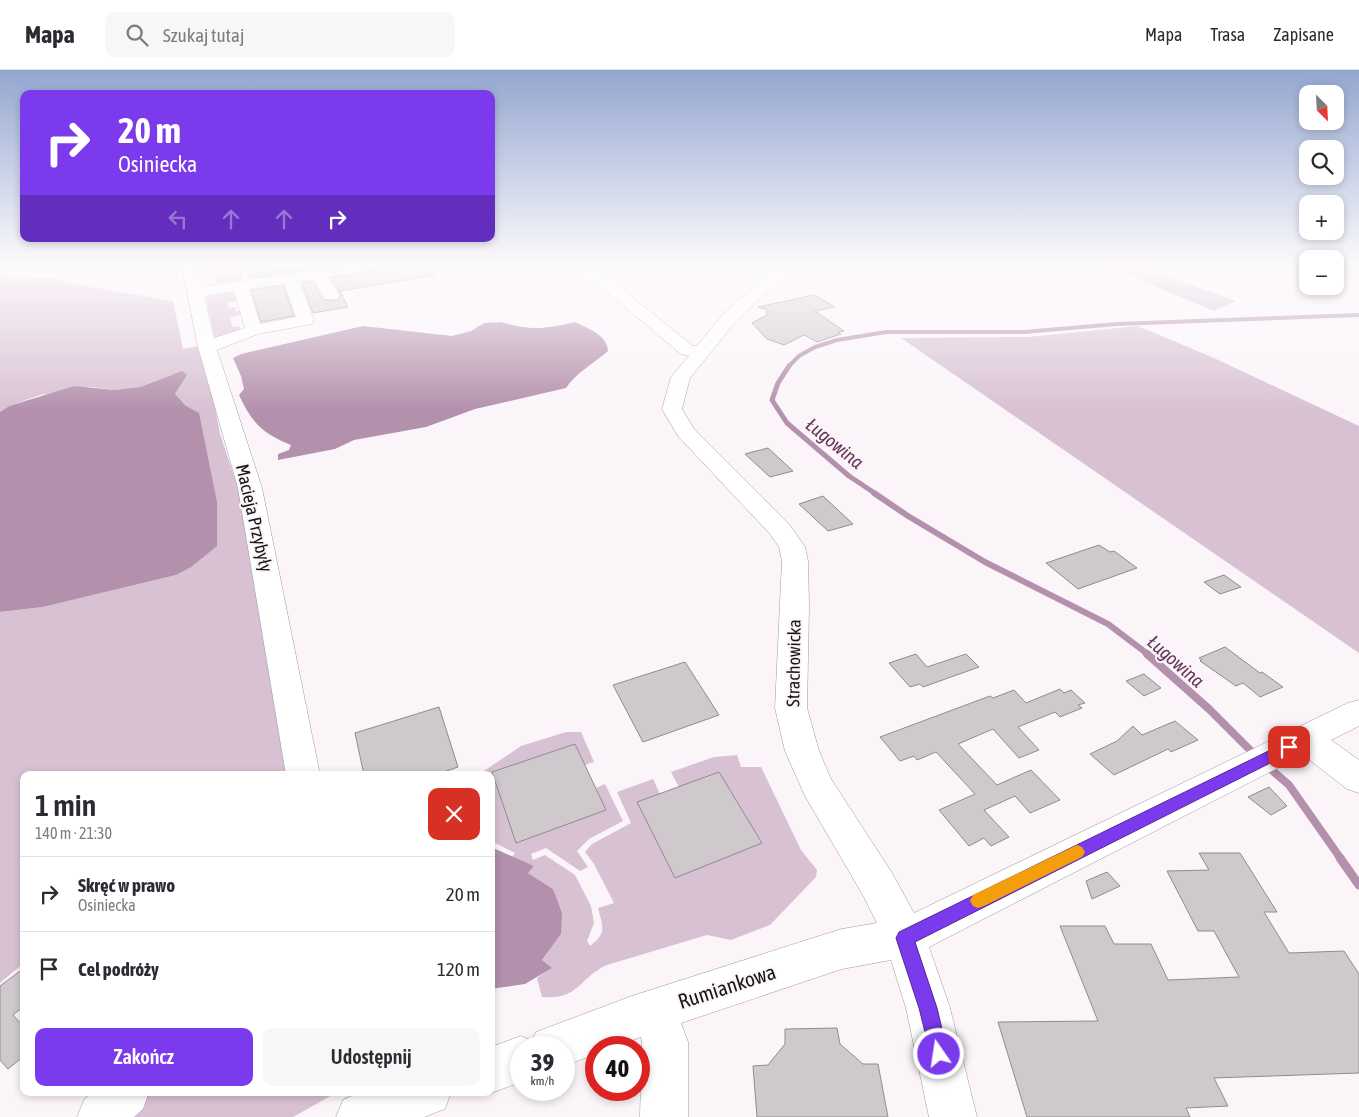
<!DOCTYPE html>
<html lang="pl">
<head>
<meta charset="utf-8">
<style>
  :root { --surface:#fff; --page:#f7f7f7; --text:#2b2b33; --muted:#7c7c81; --line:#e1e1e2; --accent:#7c3aed }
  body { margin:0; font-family:"Asap Condensed",sans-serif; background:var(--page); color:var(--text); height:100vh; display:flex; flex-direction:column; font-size:19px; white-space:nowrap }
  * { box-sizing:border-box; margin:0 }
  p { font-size:16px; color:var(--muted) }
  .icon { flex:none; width:28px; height:28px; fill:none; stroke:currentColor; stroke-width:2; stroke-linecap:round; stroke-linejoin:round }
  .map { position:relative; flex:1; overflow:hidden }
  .drawer { position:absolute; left:20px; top:701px; width:475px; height:325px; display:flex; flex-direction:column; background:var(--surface); border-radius:10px; box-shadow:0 2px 8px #0003 }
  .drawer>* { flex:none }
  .hud { position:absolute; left:20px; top:20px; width:475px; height:152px; border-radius:10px; box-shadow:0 2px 8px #0003; background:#7c3aed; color:#fff; overflow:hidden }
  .needle { width:32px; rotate:156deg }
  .tools { position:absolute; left:1299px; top:15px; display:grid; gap:10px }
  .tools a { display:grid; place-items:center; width:45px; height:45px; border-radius:10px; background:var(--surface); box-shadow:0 2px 8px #0003; font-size:25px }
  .speed { position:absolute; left:510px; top:966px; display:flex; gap:10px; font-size:25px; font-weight:700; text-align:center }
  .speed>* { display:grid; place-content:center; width:65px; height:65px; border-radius:50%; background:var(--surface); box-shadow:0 2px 8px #0003; line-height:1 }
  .speed small { font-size:12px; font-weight:400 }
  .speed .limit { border:8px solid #d22; background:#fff; color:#111 }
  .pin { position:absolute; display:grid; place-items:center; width:42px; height:42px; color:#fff; margin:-21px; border-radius:10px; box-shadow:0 2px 8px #0006 }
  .me { position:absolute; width:55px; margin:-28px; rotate:347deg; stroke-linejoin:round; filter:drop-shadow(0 0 4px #0008) }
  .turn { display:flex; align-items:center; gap:18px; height:105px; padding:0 15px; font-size:22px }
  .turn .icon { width:65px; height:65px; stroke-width:2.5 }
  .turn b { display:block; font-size:35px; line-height:42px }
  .lanes { display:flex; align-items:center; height:48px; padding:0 15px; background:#0003; justify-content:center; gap:25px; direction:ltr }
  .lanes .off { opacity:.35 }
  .round { display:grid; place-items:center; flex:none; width:52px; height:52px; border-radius:10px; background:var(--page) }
  .head { display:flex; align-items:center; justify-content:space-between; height:85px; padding:0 15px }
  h1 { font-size:30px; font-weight:600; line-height:38px }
  .action { display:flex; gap:10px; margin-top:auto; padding:10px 15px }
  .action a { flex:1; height:58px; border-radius:10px; background:var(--accent); color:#fff; font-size:20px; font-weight:600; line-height:58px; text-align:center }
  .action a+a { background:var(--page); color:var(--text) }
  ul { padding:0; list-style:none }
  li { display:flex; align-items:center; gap:15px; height:75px; padding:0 15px; border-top:1px solid var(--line) }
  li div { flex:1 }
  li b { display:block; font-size:19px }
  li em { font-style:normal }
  header { display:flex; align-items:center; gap:30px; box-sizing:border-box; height:70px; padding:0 25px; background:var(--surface); border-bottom:1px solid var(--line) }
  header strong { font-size:24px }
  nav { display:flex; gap:28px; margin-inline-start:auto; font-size:18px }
  .search { width:350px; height:45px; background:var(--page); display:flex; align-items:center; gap:12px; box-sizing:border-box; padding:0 18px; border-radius:10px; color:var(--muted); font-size:19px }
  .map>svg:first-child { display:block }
</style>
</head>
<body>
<header>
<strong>Mapa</strong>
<div class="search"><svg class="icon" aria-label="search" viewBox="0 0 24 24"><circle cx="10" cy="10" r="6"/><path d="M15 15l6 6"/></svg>Szukaj tutaj</div>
<nav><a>Mapa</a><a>Trasa</a><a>Zapisane</a></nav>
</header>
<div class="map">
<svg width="1359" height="1047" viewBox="0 0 1359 1047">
  <rect width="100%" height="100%" fill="#fbf5f9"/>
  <g fill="#d8c1d3">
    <polygon points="223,196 239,196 243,211 218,214 212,197"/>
    <polygon points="1106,196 1139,196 1236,231 1214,241"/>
    <polygon points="0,206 53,208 73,214 173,231 183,279 200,276 210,312 220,364 245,439 288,705 24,705 24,893 0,913 0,542 43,537 176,505 217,476 186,336 175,324 186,305 171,305 140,317 114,320 92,317 40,325 9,336 0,342"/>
    <polygon points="233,221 237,223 239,231 227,233 229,238 235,237 236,241 241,241 241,245 230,247 232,257 239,256 240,260 215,268 205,225"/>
    <polygon points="1138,256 1214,288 1359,356 1359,583 901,268 1028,267"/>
    <path d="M566,662H581L594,692L585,695L575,674L492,702L605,739L596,718L605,714L623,751L589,769L577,781L588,797L580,801L546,778L531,784L533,790L545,785L575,805L591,836L594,853L587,871L590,876C607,863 603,858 598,838L614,833L594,794L585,782L592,774L631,753L617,722L653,709L660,724L747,748L719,702L679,717L671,702L714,687L737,685L741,697H761L801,780L817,800L816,807L770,855L731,870L707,865L607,895C578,908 580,930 542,927L537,908L551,898L542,890L561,864L553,819L528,803L534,796L512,787L515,783L493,772L491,766V705H478L521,676Z"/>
    <polygon points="145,1023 336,1023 293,1047 120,1047"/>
  </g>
  <g fill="#b390ac">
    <path d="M501,252C530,261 546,259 575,252C588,259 607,264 608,281C594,293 576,303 566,318L475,339L426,357L354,370L335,379L278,390V384L289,380L291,375C263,364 252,353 239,325L244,319L241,306L233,288L241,284L363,256L452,266L471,261L484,253Z"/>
    <polygon points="182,301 187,305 175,324 186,336 199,343 217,432 217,476 191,497 176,505 43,537 0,542 0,342 9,336 74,316 114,320 140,317"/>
    <polygon points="491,777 534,796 528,803 553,819 562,843 561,864 542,890 552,898 525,914 491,919"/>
  </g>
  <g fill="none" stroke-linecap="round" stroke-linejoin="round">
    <polyline stroke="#b390ac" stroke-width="4" points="788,297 799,286 815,277 837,270 886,262 1024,262 1117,254 1359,245"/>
    <polyline stroke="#b390ac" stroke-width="5" points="789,296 778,313 772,330 787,353 849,406 876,424"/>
    <polyline stroke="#b390ac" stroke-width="6" points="874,423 908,446 985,492 1108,554 1149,585"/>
    <g stroke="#b390ac" stroke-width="8">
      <polyline points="1147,584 1209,639 1256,686"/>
      <polyline points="1267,696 1289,715 1341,789"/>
    </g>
    <polyline stroke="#b390ac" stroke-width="9" points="1340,788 1359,815"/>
  </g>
  <g fill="#cfc9cd" stroke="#908b8f">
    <polygon points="306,196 331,196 249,208 249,204"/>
    <polygon points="391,196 434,196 435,205 340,221 348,237 313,243 302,213 313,211 323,230 337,231 341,225 331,208 376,201 379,198"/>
    <polygon points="283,215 294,246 261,252 251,220"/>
    <polygon points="814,225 835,237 815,241 844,261 838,262 841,264 817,272 804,265 784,275 767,269 752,253 767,245 766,239 758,237"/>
    <polygon points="768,378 793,401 770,407 745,384"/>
    <polygon points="823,426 853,454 828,461 799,434"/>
    <polygon points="1099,475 1110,482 1114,481 1137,498 1078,519 1046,493"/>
    <polygon points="1224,505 1241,517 1220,524 1204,512"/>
    <polygon points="1225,577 1260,603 1262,602 1283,617 1260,627 1243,613 1236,616 1200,591 1202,590 1199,588"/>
    <polygon points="916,584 927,597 966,584 979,597 923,617 920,614 910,617 889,593"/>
    <polygon points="685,592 719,645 643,672 613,615"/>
    <polygon points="1144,604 1161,618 1144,626 1126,611"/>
    <polygon points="1060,619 1064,623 1071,620 1085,633 1078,635 1082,638 1060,647 1055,642 1018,657 1039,680 1019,688 993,659 958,674 997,715 1031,700 1060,730 1030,743 1015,726 984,740 1009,767 991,776 984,768 969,776 939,740 975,724 936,682 917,690 914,686 900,691 880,667 990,626 993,628 1014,620 1026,633"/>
    <polygon points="439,637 458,697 435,705 364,705 355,663"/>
    <polygon points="1175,651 1198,670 1171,682 1168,679 1114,705 1090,684 1117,671 1133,656 1142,665"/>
    <polygon points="575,674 606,740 516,773 492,702"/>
    <polygon points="719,702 762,773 675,808 637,732"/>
    <polygon points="1269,717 1287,736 1271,745 1248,727"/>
    <polygon points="1199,783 1240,783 1277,842 1264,842 1289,883 1344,881 1359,904 1359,1003 1214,1008 1228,1036 1186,1038 1190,1047 1027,1047 998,952 1098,951 1060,856 1105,856 1114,874 1151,874 1168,910 1239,907 1214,861 1198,861 1167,801 1209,800"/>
    <polygon points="1107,802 1120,816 1092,829 1086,811"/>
    <polygon points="24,898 24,936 13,945 24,957 24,986 8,999 0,990 0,916"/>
    <polygon points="837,958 840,974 863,994 878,994 888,1047 757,1047 753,996 768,995 785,974 785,959"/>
  </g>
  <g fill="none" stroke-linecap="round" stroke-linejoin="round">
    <g stroke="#9f9a9e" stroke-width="1">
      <g id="minor">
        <path d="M182,196H196L201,217L342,196H378L376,199L371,200L328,207L339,226L337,229H325L314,209L299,211L314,250L312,254L258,264L217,280L262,418L320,705H286L238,418L198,277ZM284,213L296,247L260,254L249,219ZM234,221L245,258L214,268L204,226Z"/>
        <path d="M557,196C573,196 587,200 603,204L693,276H697L725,242L779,196H795L737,250L690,308L682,339L694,359L789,454L805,477L808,491L809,537L807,638L819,681L831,709L892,803L914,843L1348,633L1359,630V656L1331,670L1359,690V723L1347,719L1303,685L929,877L950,938L977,1047H929L906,938L891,890L842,899L681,953L688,972V1047H640L642,972L641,967L612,978H596V984L564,996V978H521V1012L491,1023L490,1022H491V977L521,966L532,971L536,962L632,926L816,867L842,859L877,853L864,827L805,726L785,681L775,638L782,491L779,477L770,464L678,366L662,339L671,307L689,286L681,284L594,211C581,209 564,206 557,196Z"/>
        <polygon points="92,1022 149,1022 143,1039 134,1047 77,1047 84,1030"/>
        <polygon points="361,1022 451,1022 445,1039 424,1047 336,1047 343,1030"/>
      </g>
    </g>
    <use href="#minor" fill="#fff" fill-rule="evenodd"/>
  </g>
  <linearGradient id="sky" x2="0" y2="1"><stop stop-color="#93a6d0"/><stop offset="0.57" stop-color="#fdfafc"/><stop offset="1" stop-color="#fdfafc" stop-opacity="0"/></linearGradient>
  <rect width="1359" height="342" fill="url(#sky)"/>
  <polygon fill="#7c3aed" stroke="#51269a" points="1289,671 1294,673 1296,677 1294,681 915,872 937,938 948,984 945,990 939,993 932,990 919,938 896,868 899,862"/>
  <polygon fill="#f59e0b" points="1077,775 1082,777 1085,782 1082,787 984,836 978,838 973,836 970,831 973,825"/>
  <g text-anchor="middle" stroke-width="4" stroke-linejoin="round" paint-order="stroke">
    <g font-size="18" fill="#171517" stroke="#fbf5f9">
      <text transform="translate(254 448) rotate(77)" y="6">Macieja Przybyły</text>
      <text transform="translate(794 593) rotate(-89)" y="6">Strachowicka</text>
    </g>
    <g font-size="19" font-style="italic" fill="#64355b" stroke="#fbf5f9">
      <text transform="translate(835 373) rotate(39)" y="7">Ługowina</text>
      <text transform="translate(1176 591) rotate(41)" y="7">Ługowina</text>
    </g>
    <g font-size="21" fill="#171517" stroke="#fbf5f9">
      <text transform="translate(727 917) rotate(-18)" y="7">Rumiankowa</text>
    </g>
  </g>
</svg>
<div class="tools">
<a><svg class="needle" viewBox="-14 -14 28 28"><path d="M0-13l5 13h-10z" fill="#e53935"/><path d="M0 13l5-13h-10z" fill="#7c7c81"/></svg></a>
<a><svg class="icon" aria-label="search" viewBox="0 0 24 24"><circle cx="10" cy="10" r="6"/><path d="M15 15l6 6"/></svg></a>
<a>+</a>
<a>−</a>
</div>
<div class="speed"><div>39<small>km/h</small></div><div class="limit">40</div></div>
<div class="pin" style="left:1289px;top:677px;background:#d93025"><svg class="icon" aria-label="arrive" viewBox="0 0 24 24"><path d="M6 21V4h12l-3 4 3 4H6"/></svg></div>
<svg class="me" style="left:939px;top:984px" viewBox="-20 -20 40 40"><circle r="17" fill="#7c3aed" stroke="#fff" stroke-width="3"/><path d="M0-11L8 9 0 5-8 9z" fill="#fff"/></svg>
<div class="hud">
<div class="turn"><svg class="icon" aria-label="right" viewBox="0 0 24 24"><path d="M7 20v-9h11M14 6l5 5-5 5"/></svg><div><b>20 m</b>Osiniecka</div></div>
<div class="lanes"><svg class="icon off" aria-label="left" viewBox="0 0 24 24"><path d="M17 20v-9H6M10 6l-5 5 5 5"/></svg><svg class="icon off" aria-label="ahead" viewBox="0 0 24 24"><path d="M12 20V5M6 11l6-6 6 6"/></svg><svg class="icon off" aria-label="ahead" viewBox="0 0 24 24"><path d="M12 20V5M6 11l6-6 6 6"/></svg><svg class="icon" aria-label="right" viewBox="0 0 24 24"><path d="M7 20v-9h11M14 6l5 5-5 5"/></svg></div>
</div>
<section class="drawer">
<div class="head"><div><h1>1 min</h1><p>140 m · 21:30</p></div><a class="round" style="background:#d93025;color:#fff"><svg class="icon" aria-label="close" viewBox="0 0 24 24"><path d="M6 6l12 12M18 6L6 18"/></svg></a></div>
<ul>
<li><svg class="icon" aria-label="right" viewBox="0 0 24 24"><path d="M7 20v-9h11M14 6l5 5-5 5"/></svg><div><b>Skręć w prawo</b><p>Osiniecka</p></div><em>20 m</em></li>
<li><svg class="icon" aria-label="arrive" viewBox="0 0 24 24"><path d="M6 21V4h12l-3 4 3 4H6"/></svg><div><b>Cel podróży</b></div><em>120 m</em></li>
</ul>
<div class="action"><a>Zakończ</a><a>Udostępnij</a></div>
</section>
</div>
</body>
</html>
